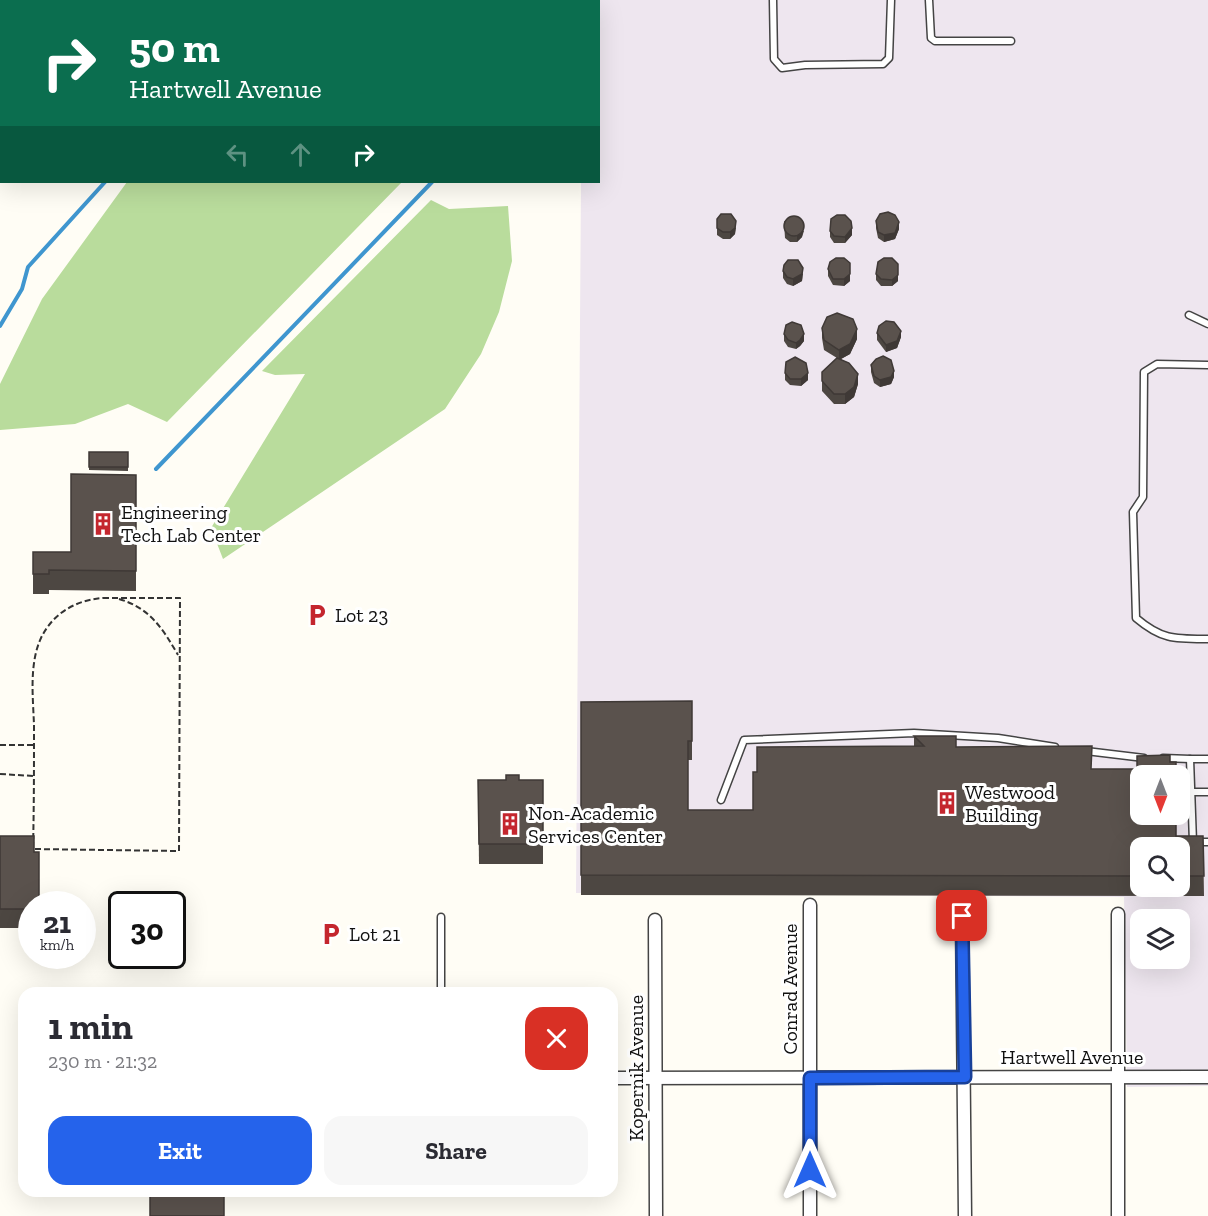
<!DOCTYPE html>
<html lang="en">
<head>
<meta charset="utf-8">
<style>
  :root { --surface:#fff; --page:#f7f7f7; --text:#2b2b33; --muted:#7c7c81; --accent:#2563eb }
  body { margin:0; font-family:"Zilla Slab",serif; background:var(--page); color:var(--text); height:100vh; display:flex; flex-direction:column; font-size:22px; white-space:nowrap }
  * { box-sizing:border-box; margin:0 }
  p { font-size:20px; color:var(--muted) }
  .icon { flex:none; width:33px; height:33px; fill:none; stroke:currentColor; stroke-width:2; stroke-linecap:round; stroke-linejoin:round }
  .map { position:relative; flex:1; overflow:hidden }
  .side { position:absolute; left:18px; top:987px; width:600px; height:210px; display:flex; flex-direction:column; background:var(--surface); border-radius:18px; box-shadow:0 6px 24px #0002 }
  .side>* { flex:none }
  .banner { position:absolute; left:0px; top:0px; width:600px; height:183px; box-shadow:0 6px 24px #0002; background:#0b6e4f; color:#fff; overflow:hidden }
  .needle { width:39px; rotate:180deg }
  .controls { position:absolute; left:1130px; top:765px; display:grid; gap:12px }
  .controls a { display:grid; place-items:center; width:60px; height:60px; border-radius:12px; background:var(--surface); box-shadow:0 6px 24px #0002; font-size:30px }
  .speed { position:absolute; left:18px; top:891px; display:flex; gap:12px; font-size:30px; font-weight:700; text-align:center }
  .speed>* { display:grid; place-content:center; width:78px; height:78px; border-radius:50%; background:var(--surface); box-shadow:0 6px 24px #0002; line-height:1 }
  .speed small { font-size:15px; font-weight:400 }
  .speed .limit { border:3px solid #111; border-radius:9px; background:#fff; color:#111 }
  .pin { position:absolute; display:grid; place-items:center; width:51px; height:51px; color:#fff; margin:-26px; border-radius:12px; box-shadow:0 3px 9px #0006 }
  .me { position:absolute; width:66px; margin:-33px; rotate:0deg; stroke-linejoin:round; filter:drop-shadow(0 0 4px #0008) }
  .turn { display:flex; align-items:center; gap:21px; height:126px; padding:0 30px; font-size:27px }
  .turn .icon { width:78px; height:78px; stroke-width:2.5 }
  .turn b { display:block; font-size:42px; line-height:51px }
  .lanes { display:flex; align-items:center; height:57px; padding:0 30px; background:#0003; justify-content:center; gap:30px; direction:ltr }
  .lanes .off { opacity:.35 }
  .round { display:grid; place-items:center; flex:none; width:63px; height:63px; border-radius:18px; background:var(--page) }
  .overview { display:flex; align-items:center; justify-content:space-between; height:102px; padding:0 30px }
  h1 { font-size:36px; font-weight:800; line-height:45px }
  .button { display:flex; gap:12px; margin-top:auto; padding:12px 30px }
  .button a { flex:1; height:69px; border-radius:18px; background:var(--accent); color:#fff; font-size:24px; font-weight:800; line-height:69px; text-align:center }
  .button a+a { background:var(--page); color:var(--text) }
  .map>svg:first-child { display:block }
</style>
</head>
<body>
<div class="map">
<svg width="1208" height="1216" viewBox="0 0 1208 1216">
  <rect width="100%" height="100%" fill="#fffdf5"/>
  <path fill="#eee6ef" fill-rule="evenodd" d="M582,0H1208V1086L1127,1087L1124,897L576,893L581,182H598V2ZM1140,776H1179V814H1140ZM1140,848H1179V886H1140ZM1140,920H1179V958H1140Z"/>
  <g fill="#b9dc9c">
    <polygon points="127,182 402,182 167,422 128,404 75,424 0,430 0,384 42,299"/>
    <polygon points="431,200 449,209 508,206 512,261 499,312 481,354 445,409 223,559 211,528 305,374 275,375 262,371"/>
  </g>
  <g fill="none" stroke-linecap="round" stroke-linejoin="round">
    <g stroke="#3f96cf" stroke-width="4">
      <polyline points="0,326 22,289 28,267 105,182"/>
      <polyline points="156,469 432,182"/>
    </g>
    <g stroke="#444" stroke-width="9">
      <g id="lane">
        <polyline points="773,0 774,59 782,68 805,65 883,64 889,58 891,0"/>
        <polyline points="929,0 931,38 935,41 1011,41"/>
        <polyline points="1189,315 1208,324"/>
        <path d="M1208,365L1157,364L1144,372L1143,497L1133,512L1136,618C1162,640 1175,639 1208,639"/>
        <polyline points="1086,751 1144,758"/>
        <polyline points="1163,758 1190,759"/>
        <polyline points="1208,759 1190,759 1193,842 1208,842"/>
        <polyline points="1191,792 1208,792"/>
        <polyline points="721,800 744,740 914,733 998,738 1055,747"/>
        <polyline points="441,917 441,993"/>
      </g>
    </g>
    <g stroke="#444" stroke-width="15">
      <g id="street">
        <polyline points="1118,914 1118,1216"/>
        <polyline points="962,916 965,1216"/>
        <polyline points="655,920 656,1216"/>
        <polyline points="612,1078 1208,1077"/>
        <polyline points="810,1216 810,905"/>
      </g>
    </g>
    <g stroke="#333" stroke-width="21">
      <polyline id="secondary" points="0,0 38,0"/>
    </g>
    <g stroke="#333" stroke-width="2" stroke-dasharray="6 3" stroke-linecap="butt">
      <polyline points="0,22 2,22"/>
      <path d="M103,598H180L179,851L33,849C34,808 34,766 34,725C33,697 29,664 41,638C53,613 76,600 103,598Z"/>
      <path d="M119,599C150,608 163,629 178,655"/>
      <polyline points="0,745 33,745"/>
      <polyline points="0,774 34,776"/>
    </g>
    <use href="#lane" stroke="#fff" stroke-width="6"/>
    <use href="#street" stroke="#fff" stroke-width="12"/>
    <use href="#secondary" stroke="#fff6b0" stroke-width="18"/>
  </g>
  <g fill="#4d4742" fill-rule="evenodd">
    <polygon points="717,219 736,228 735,234 730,239 723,239 717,235"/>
    <polygon points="784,221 804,231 802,237 797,242 790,242 785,238"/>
    <polygon points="876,221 899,229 895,239 884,242 878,238 876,228"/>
    <polygon points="830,231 852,235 845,243 834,243 830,237"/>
    <polygon points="850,263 850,281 844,286 833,285 828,276 828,269"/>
    <polygon points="783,271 803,274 802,281 793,286 787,284 783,278"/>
    <polygon points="876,274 898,281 892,286 881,286 876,280"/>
    <polygon points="822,328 857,339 850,354 841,359 858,384 854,397 845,404 834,404 822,391 822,372 837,358 824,350 822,338"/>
    <polygon points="877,333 901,337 897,348 886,352 877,340"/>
    <polygon points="784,334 804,341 800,346 796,349 788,347 784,341"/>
    <polygon points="871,365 894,377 891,384 880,387 874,383 871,372"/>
    <polygon points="785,373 808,380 801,386 790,385 785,380"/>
    <polygon points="89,452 128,452 128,471 89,470"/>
    <polygon points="136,475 136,591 49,590 49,594 33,594 33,552 71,552"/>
    <path d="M692,701V760H688V810H753L914,746V736L956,747L1092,769H1137L1170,762L1176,836H1203L1204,896L581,895V702ZM1140,848H1179V886H1140Z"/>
    <polygon points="478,780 543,780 543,864 479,864"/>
    <polygon points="0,836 34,852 32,904 32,928 0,928"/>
  </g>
  <g fill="#3f3936">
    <polygon points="736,221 735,234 730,239 730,232"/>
    <polygon points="899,222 899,229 895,239 884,242 884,235"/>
    <polygon points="804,224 802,237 797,242 797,235"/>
    <polygon points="852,228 852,235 845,243 845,237"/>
    <polygon points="803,268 802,281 793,286 793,279"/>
    <polygon points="850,274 850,281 844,286 844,279"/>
    <polygon points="898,275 898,281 892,286 892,280"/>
    <polygon points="857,329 857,339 850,354 839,360 839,350"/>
    <polygon points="901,331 901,337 897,348 886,352 886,345"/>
    <polygon points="804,334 804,341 800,346 796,349 796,343"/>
    <polygon points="894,371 894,377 891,384 880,387 880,380"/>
    <polygon points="808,373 808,380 801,386 801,379"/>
    <polygon points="858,374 858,384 854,397 845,404 845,394"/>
  </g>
  <g fill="#5a524d" stroke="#3f3936" stroke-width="1.5">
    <polygon points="888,212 895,215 899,222 895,233 884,235 878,232 876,221 880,214"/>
    <polygon points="721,214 731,214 736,221 735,228 730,232 723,232 717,228 717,219"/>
    <polygon points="837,215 845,215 851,221 852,228 845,237 834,236 830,231 831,219"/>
    <circle cx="794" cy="226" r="10"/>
    <polygon points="836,258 844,258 850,263 850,274 844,279 833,279 828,269 830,262"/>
    <polygon points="884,258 892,258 898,264 898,275 892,280 881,279 876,274 878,262"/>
    <polygon points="788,260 798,260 803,268 802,274 793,279 787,277 783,271 784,265"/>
    <polygon points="837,313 853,319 857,329 850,344 839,350 824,340 822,328 827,317"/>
    <polygon points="886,321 894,322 901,331 897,341 886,345 877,333 879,326"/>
    <polygon points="792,322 801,325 804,334 800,340 796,343 788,340 784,334 786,325"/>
    <polygon points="883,356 891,360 894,371 891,377 880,380 874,376 871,365 876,359"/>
    <polygon points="795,357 806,363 808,373 801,379 790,379 785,373 786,362"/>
    <polygon points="837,358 849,363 858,374 854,387 845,394 834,394 822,381 822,372"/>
    <rect x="89" y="452" width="39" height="15"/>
    <polygon points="71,474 136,475 136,571 49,570 49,574 33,574 33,552 71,552"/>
    <polygon points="692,701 692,741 688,741 688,810 753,810 753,772 757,772 757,747 924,746 914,736 956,736 956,747 1092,746 1091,769 1137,769 1137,756 1170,755 1170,762 1176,762 1176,776 1140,776 1140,814 1176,814 1176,836 1203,836 1204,876 1179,876 1179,848 1140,848 1140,876 581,875 581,702"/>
    <polygon points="506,775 519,775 519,780 543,780 543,844 479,844 478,780 506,780"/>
    <polygon points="0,836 34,836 34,852 39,852 39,904 32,904 32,909 0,909"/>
    <rect x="150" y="1191" width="74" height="25"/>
  </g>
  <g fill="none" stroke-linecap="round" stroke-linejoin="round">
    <g stroke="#184099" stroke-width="15">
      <polyline id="route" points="810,1170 810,1078 965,1077 962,916"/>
    </g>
    <use href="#route" stroke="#2563eb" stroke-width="10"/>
  </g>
  <defs>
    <g id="building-bare" transform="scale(1.8)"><path d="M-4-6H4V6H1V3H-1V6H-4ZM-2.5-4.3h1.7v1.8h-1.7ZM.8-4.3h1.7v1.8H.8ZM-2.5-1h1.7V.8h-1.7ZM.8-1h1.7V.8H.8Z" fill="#c4262e" stroke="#fff" stroke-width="2.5" paint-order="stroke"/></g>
    <g id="parking-bare" transform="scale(1.8)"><path d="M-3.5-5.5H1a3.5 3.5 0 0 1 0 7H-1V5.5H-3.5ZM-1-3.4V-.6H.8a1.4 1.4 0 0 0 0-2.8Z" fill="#c4262e" stroke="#fff" stroke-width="2.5" paint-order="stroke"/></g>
  </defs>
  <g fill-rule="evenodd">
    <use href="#building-bare" x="103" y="524"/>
    <use href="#parking-bare" x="317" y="615"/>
    <use href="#building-bare" x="947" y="803"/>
    <use href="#building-bare" x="510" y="824"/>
    <use href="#parking-bare" x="331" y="934"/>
  </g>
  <g text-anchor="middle" stroke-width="6" stroke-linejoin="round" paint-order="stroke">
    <g font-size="20" fill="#111" stroke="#fff" text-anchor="start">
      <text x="121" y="519">Engineering<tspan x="121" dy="23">Tech Lab Center</tspan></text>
      <text x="335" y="622">Lot 23</text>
      <text x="965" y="799">Westwood<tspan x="965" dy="23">Building</tspan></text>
      <text x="528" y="820">Non-Academic<tspan x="528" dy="23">Services Center</tspan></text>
      <text x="349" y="941">Lot 21</text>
    </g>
    <g font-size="20" fill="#111" stroke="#fff">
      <text transform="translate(790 989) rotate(-90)" y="7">Conrad Avenue</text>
      <text x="1072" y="1064">Hartwell Avenue</text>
      <text transform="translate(636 1068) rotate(-90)" y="7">Kopernik Avenue</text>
    </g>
  </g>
</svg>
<div class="controls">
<a><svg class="needle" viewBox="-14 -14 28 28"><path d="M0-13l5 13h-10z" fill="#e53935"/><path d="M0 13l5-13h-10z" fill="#7c7c81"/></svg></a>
<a><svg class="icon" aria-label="search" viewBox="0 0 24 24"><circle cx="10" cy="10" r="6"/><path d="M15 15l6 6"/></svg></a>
<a><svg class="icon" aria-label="layers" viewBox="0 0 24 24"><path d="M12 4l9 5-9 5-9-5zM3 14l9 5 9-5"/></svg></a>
</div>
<div class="speed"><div>21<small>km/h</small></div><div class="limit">30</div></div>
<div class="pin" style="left:962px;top:916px;background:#d93025"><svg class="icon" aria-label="arrive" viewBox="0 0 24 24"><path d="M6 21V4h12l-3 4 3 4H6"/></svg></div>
<svg class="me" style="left:810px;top:1170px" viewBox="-20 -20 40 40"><path d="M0-17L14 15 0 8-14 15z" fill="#2563eb" stroke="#fff" stroke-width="4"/></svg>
<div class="banner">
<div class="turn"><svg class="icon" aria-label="right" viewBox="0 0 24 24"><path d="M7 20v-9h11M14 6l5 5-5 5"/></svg><div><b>50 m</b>Hartwell Avenue</div></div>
<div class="lanes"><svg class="icon off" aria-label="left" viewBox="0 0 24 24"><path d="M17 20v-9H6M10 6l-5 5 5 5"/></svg><svg class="icon off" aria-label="ahead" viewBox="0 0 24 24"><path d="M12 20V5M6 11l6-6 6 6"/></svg><svg class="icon" aria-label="right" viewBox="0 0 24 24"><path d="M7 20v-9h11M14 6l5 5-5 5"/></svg></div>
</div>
<section class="side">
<div class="overview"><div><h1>1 min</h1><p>230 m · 21:32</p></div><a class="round" style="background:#d93025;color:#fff"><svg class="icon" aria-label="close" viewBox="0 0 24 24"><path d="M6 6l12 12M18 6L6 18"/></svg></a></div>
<div class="button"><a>Exit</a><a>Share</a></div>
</section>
</div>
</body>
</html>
